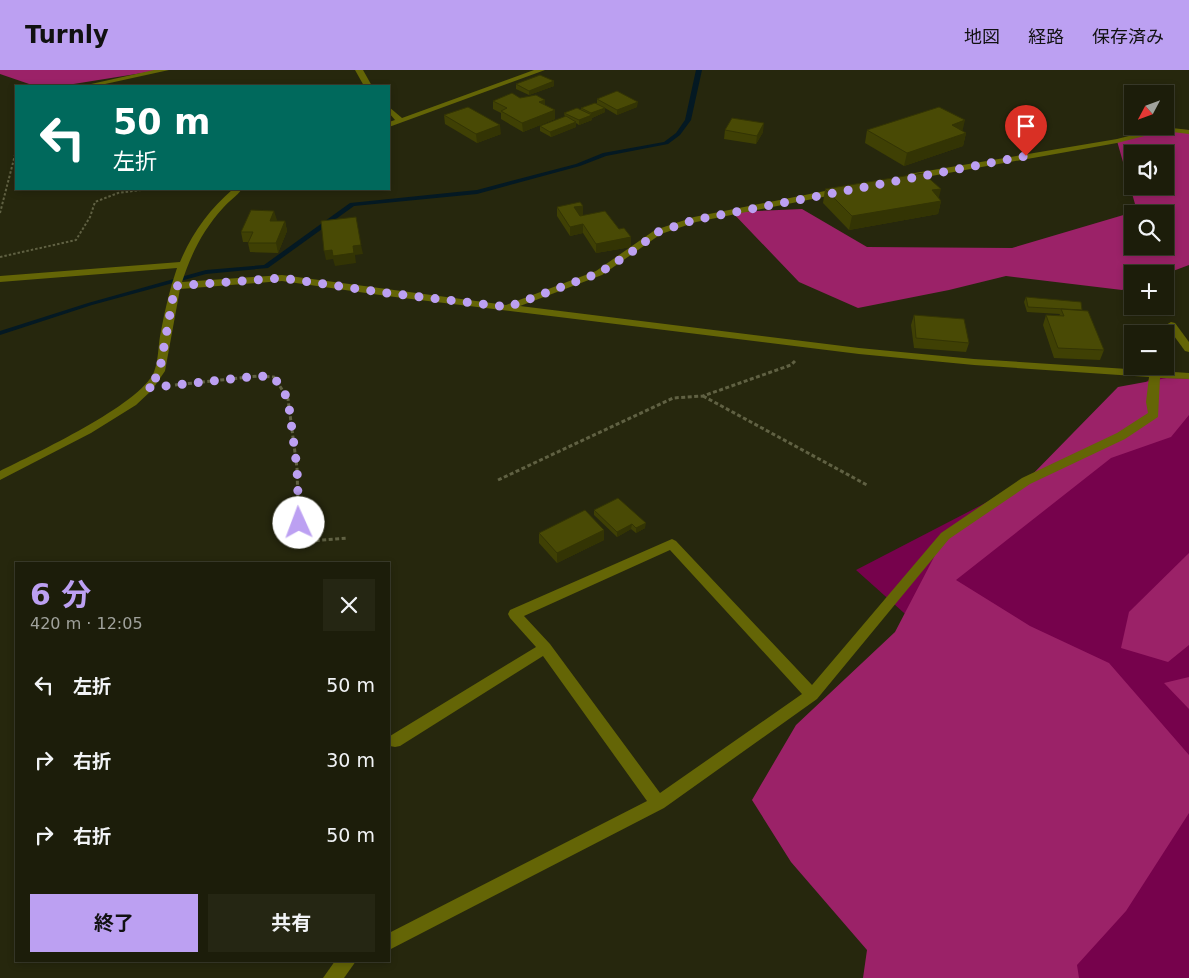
<!DOCTYPE html>
<html lang="ja">
<head>
<meta charset="utf-8">
<style>
  :root { --surface:#1c1d0a; --page:#252613; --text:#f1f3f6; --muted:#a0a29c; --line:#3a3b2b; --accent:#bca0f2 }
  body { margin:0; font-family:"DejaVu Sans","Noto Sans JP",sans-serif; background:var(--page); color:var(--text); height:100vh; display:flex; flex-direction:column; font-size:19px; white-space:nowrap }
  * { box-sizing:border-box; margin:0 }
  p { font-size:16px; color:var(--muted) }
  .icon { flex:none; width:28px; height:28px; fill:none; stroke:currentColor; stroke-width:2; stroke-linecap:round; stroke-linejoin:round }
  .map { position:relative; flex:1; overflow:hidden }
  .side { position:absolute; left:15px; top:492px; width:375px; height:400px; display:flex; flex-direction:column; background:var(--surface); border-radius:0px; box-shadow:0 2px 8px #0003,0 0 0 1px var(--line) }
  .side>* { flex:none }
  .top-card { position:absolute; left:15px; top:15px; width:375px; height:105px; border-radius:0px; box-shadow:0 2px 8px #0003,0 0 0 1px var(--line); background:#00695c; color:#fff; overflow:hidden }
  .needle { width:32px; rotate:229deg }
  .buttons { position:absolute; left:1124px; top:15px; display:grid; gap:10px }
  .buttons a { display:grid; place-items:center; width:50px; height:50px; border-radius:0px; background:var(--surface); box-shadow:0 2px 8px #0003,0 0 0 1px var(--line); font-size:25px }
  .pin { position:absolute; display:grid; place-items:center; width:42px; height:42px; color:#fff; margin:-51px -21px; border-radius:50% 50% 50% 0; rotate:-45deg; box-shadow:0 0 5px #0007 }
  .pin .icon { rotate:45deg }
  .me { position:absolute; width:55px; margin:-28px; rotate:358deg; stroke-linejoin:round; filter:drop-shadow(0 0 4px #0008) }
  .turn { display:flex; align-items:center; gap:18px; height:105px; padding:0 15px; font-size:22px }
  .turn .icon { width:65px; height:65px; stroke-width:2.5 }
  .turn b { display:block; font-size:35px; line-height:42px }
  .round { display:grid; place-items:center; flex:none; width:52px; height:52px; border-radius:0px; background:var(--page) }
  .headline { display:flex; align-items:center; justify-content:space-between; height:85px; padding:0 15px }
  h1 { font-size:30px; font-weight:700; line-height:38px; color:var(--accent) }
  .button { display:flex; gap:10px; margin-top:auto; padding:10px 15px }
  .button a { flex:1; height:58px; border-radius:0px; background:var(--accent); color:#111; font-size:20px; font-weight:700; line-height:58px; text-align:center }
  .button a+a { background:var(--page); color:var(--text) }
  ul { padding:0; list-style:none }
  li { display:flex; align-items:center; gap:15px; height:75px; padding:0 15px }
  li div { flex:1 }
  li b { display:block; font-size:19px }
  li em { font-style:normal }
  header { display:flex; align-items:center; gap:30px; box-sizing:border-box; height:70px; padding:0 25px; background:var(--accent); color:#111 }
  header strong { font-size:24px }
  nav { display:flex; gap:28px; margin-inline-start:auto; font-size:18px }
  .map>svg:first-child { display:block }
</style>
</head>
<body>
<header>
<strong>Turnly</strong>
<nav><a>地図</a><a>経路</a><a>保存済み</a></nav>
</header>
<div class="map">
<svg width="1189" height="908" viewBox="0 0 1189 908">
  <rect width="100%" height="100%" fill="#26270d"/>
  <polygon fill="#76024c" points="1155,304 1189,306 1189,908 974,908 998,627 856,500 1051,399"/>
  <g fill="#9b2268" fill-rule="evenodd">
    <polygon points="0,0 161,0 61,16 35,16 0,4"/>
    <path d="M1164,59L1189,60V195L1165,204H1132V216L1122,220L1006,206L949,220L858,238L799,212L732,142L802,139L867,177L1012,178L1137,141L1117,71ZM1132,84H1165V116H1132ZM1132,144H1165V176H1132Z"/>
    <polygon points="1167,308 1189,309 1189,345 1171,367 1111,388 956,510 1030,556 1109,593 1189,685 1189,743 1126,841 1077,895 1079,908 863,908 867,880 791,792 752,730 796,655 895,562 945,466 1026,411 1118,317"/>
    <polygon points="1189,483 1189,575 1168,592 1121,578 1129,542"/>
    <polygon points="1189,607 1189,639 1164,613"/>
  </g>
  <g fill="none" stroke-linecap="round" stroke-linejoin="round">
    <polygon fill="#041923" fill-rule="evenodd" points="696,0 702,0 691,50 680,65 668,74 606,86 580,96 477,124 354,136 268,198 206,204 92,235 0,265 0,261 88,233 206,200 264,195 350,133 477,120 576,94 603,83 664,72 676,63 685,50"/>
    <g stroke="#606143" stroke-width="2" stroke-dasharray="2.5 2" stroke-linecap="butt">
      <polyline points="0,143 16,81"/>
      <polyline points="0,187 76,170 90,147 95,132 118,123 149,119"/>
    </g>
    <g stroke="#606143" stroke-width="3" stroke-dasharray="4 2.5" stroke-linecap="butt">
      <polyline points="175,315 258,306 274,307 288,329 297,398 299,472 348,468"/>
      <polyline points="703,326 867,415"/>
      <polyline points="498,410 673,328 703,326 791,295 795,291"/>
    </g>
    <g fill="#646506" fill-rule="evenodd">
      <polygon points="154,0 169,0 96,16 82,16"/>
      <polygon points="355,0 363,0 372,16 364,16"/>
      <polygon points="534,0 545,0 389,57 389,52 395,50 389,43 389,37 402,48"/>
      <polygon points="1164,57 1189,60 1189,64 1164,61 1117,73 909,110 905,107 909,104 1117,69"/>
      <path d="M840,118L844,121L843,123L696,152L661,164L602,205L520,236L859,278L974,289L1189,303V309L1160,308L1158,347L1125,369L1030,414L949,469L817,629L664,738L389,880V863L647,731L543,586L400,676L395,677L390,676V666L536,577L510,548L508,544L510,540L672,469L676,471L812,615L941,463L1022,408L1117,363L1148,343L1146,332L1149,307L974,295L859,284L387,226L282,211L180,219L165,301L152,320L136,335L91,363L0,410V401C34,384 140,335 154,302C159,289 158,274 161,261C165,239 170,218 177,198L0,212V206L180,192C192,163 209,140 233,119H242C237,126 229,131 223,138C203,160 191,184 182,212L282,205L506,235L596,201L655,160L694,147ZM670,480L802,624L660,723L550,574L524,546Z"/>
      <polygon points="1171,252 1175,253 1189,272 1189,282 1185,281 1166,255"/>
      <polygon points="335,891 356,891 344,908 323,908"/>
    </g>
  </g>
  <g fill="#3f4004">
    <polygon points="516,14 554,16 529,25 516,19"/>
    <polygon points="520,28 545,35 555,49 523,62 501,49 501,43 493,39 493,31"/>
    <polygon points="597,29 637,37 617,45 605,38 605,42 592,48 592,50 579,55 576,53 576,57 551,67 540,61 540,56 565,47 564,43 581,40 581,38 597,33"/>
    <polygon points="444,45 501,64 477,73 445,54"/>
    <polygon points="725,60 763,62 756,74 724,69"/>
    <polygon points="867,60 962,61 966,63 963,76 904,96 865,73"/>
    <polygon points="825,119 939,128 941,131 938,144 849,160 823,133"/>
    <polygon points="583,136 583,145 631,177 596,183 583,163 570,166 557,146 557,137"/>
    <polygon points="277,150 276,151 285,151 287,161 278,183 250,182 248,173 249,172 243,172 241,162"/>
    <polygon points="1026,227 1082,240 1104,280 1100,290 1054,288 1043,255 1046,245 1059,246 1060,244 1027,242 1024,232"/>
    <polygon points="914,245 969,273 966,282 914,278 911,255"/>
    <polygon points="594,440 645,458 636,463 631,459 617,467 594,445"/>
    <polygon points="604,460 604,470 557,493 539,473 539,463"/>
  </g>
  <g fill="#333404">
    <polygon points="554,11 554,16 529,25 529,21"/>
    <polygon points="545,30 545,38 539,32"/>
    <polygon points="638,32 637,37 617,45 617,40"/>
    <polygon points="605,38 605,42 592,48 592,50 579,55 579,50 591,45 591,43"/>
    <polygon points="555,40 555,49 523,62 522,53"/>
    <polygon points="965,50 962,63 952,55"/>
    <polygon points="576,52 576,57 551,67 550,62"/>
    <polygon points="764,53 763,62 756,74 757,66"/>
    <polygon points="500,55 501,64 477,73 476,64"/>
    <polygon points="966,63 963,76 904,96 907,83"/>
    <polygon points="941,119 938,131 941,131 938,144 849,160 852,146 932,120"/>
    <polygon points="583,136 583,145 574,147 574,137"/>
    <polygon points="274,141 277,150 272,160 270,151"/>
    <polygon points="285,151 287,161 278,183 276,173"/>
    <polygon points="583,154 583,163 570,166 570,157"/>
    <polygon points="631,167 631,177 596,183 596,174"/>
    <polygon points="361,175 363,184 355,185 356,193 335,196 333,189 326,190 324,181"/>
    <polygon points="646,453 645,458 636,463 636,458"/>
    <polygon points="632,454 631,459 617,467 617,462"/>
    <polygon points="604,460 604,470 557,493 557,483"/>
  </g>
  <g fill="#494a05" stroke="#333404">
    <polygon points="540,5 554,11 529,21 516,14"/>
    <polygon points="617,21 638,32 617,40 597,29"/>
    <polygon points="512,23 520,28 536,25 545,30 539,32 555,40 522,53 501,41 507,38 493,31"/>
    <polygon points="595,33 605,38 591,43 581,38"/>
    <polygon points="468,37 500,55 476,64 444,45"/>
    <polygon points="939,37 965,50 952,55 966,63 907,83 867,60"/>
    <polygon points="577,38 592,45 579,50 564,43"/>
    <polygon points="566,46 576,52 550,62 540,56"/>
    <polygon points="732,48 764,53 757,66 725,60"/>
    <polygon points="923,103 941,119 932,120 941,131 852,146 825,119"/>
    <polygon points="580,132 583,136 574,137 580,146 605,141 619,159 624,158 631,167 596,174 583,154 570,157 557,137"/>
    <polygon points="251,140 274,141 270,151 285,151 276,173 248,173 253,162 241,162"/>
    <polygon points="356,147 361,175 353,176 354,183 333,186 332,180 324,181 321,151"/>
    <polygon points="1026,227 1081,232 1082,240 1028,237"/>
    <polygon points="1061,239 1088,241 1104,280 1058,278 1046,245 1064,246"/>
    <polygon points="914,245 964,249 969,273 916,268"/>
    <polygon points="618,428 646,453 636,458 632,454 617,462 594,440"/>
    <polygon points="585,440 604,460 557,483 539,463"/>
  </g>
  <g fill="none" stroke-linecap="round" stroke-linejoin="round">
    <polyline stroke="#bca0f2" stroke-width="9" stroke-dasharray="0 16.2" points="299,453 297,398 288,329 274,307 258,306 147,318 159,304 175,216 282,208 387,223 508,237 599,203 629,184 658,162 694,150 1026,86"/>
  </g>
</svg>
<div class="buttons">
<a><svg class="needle" viewBox="-14 -14 28 28"><path d="M0-13l5 13h-10z" fill="#e53935"/><path d="M0 13l5-13h-10z" fill="#a0a29c"/></svg></a>
<a><svg class="icon" aria-label="sound" viewBox="0 0 24 24"><path d="M4 9h4l5-4v14l-5-4H4zM17 9q2 3 0 6"/></svg></a>
<a><svg class="icon" aria-label="search" viewBox="0 0 24 24"><circle cx="10" cy="10" r="6"/><path d="M15 15l6 6"/></svg></a>
<a>+</a>
<a>−</a>
</div>
<div class="pin" style="left:1026px;top:86px;background:#d93025"><svg class="icon" aria-label="arrive" viewBox="0 0 24 24"><path d="M6 21V4h12l-3 4 3 4H6"/></svg></div>
<svg class="me" style="left:299px;top:453px" viewBox="-20 -20 40 40"><circle r="19" fill="#fff"/><path d="M0-13L10 11 0 6-10 11z" fill="#bca0f2"/></svg>
<div class="top-card">
<div class="turn"><svg class="icon" aria-label="left" viewBox="0 0 24 24"><path d="M17 20v-9H6M10 6l-5 5 5 5"/></svg><div><b>50 m</b>左折</div></div>
</div>
<section class="side">
<div class="headline"><div><h1>6 分</h1><p>420 m · 12:05</p></div><a class="round"><svg class="icon" aria-label="close" viewBox="0 0 24 24"><path d="M6 6l12 12M18 6L6 18"/></svg></a></div>
<ul>
<li><svg class="icon" aria-label="left" viewBox="0 0 24 24"><path d="M17 20v-9H6M10 6l-5 5 5 5"/></svg><div><b>左折</b></div><em>50 m</em></li>
<li><svg class="icon" aria-label="right" viewBox="0 0 24 24"><path d="M7 20v-9h11M14 6l5 5-5 5"/></svg><div><b>右折</b></div><em>30 m</em></li>
<li><svg class="icon" aria-label="right" viewBox="0 0 24 24"><path d="M7 20v-9h11M14 6l5 5-5 5"/></svg><div><b>右折</b></div><em>50 m</em></li>
</ul>
<div class="button"><a>終了</a><a>共有</a></div>
</section>
</div>
</body>
</html>
